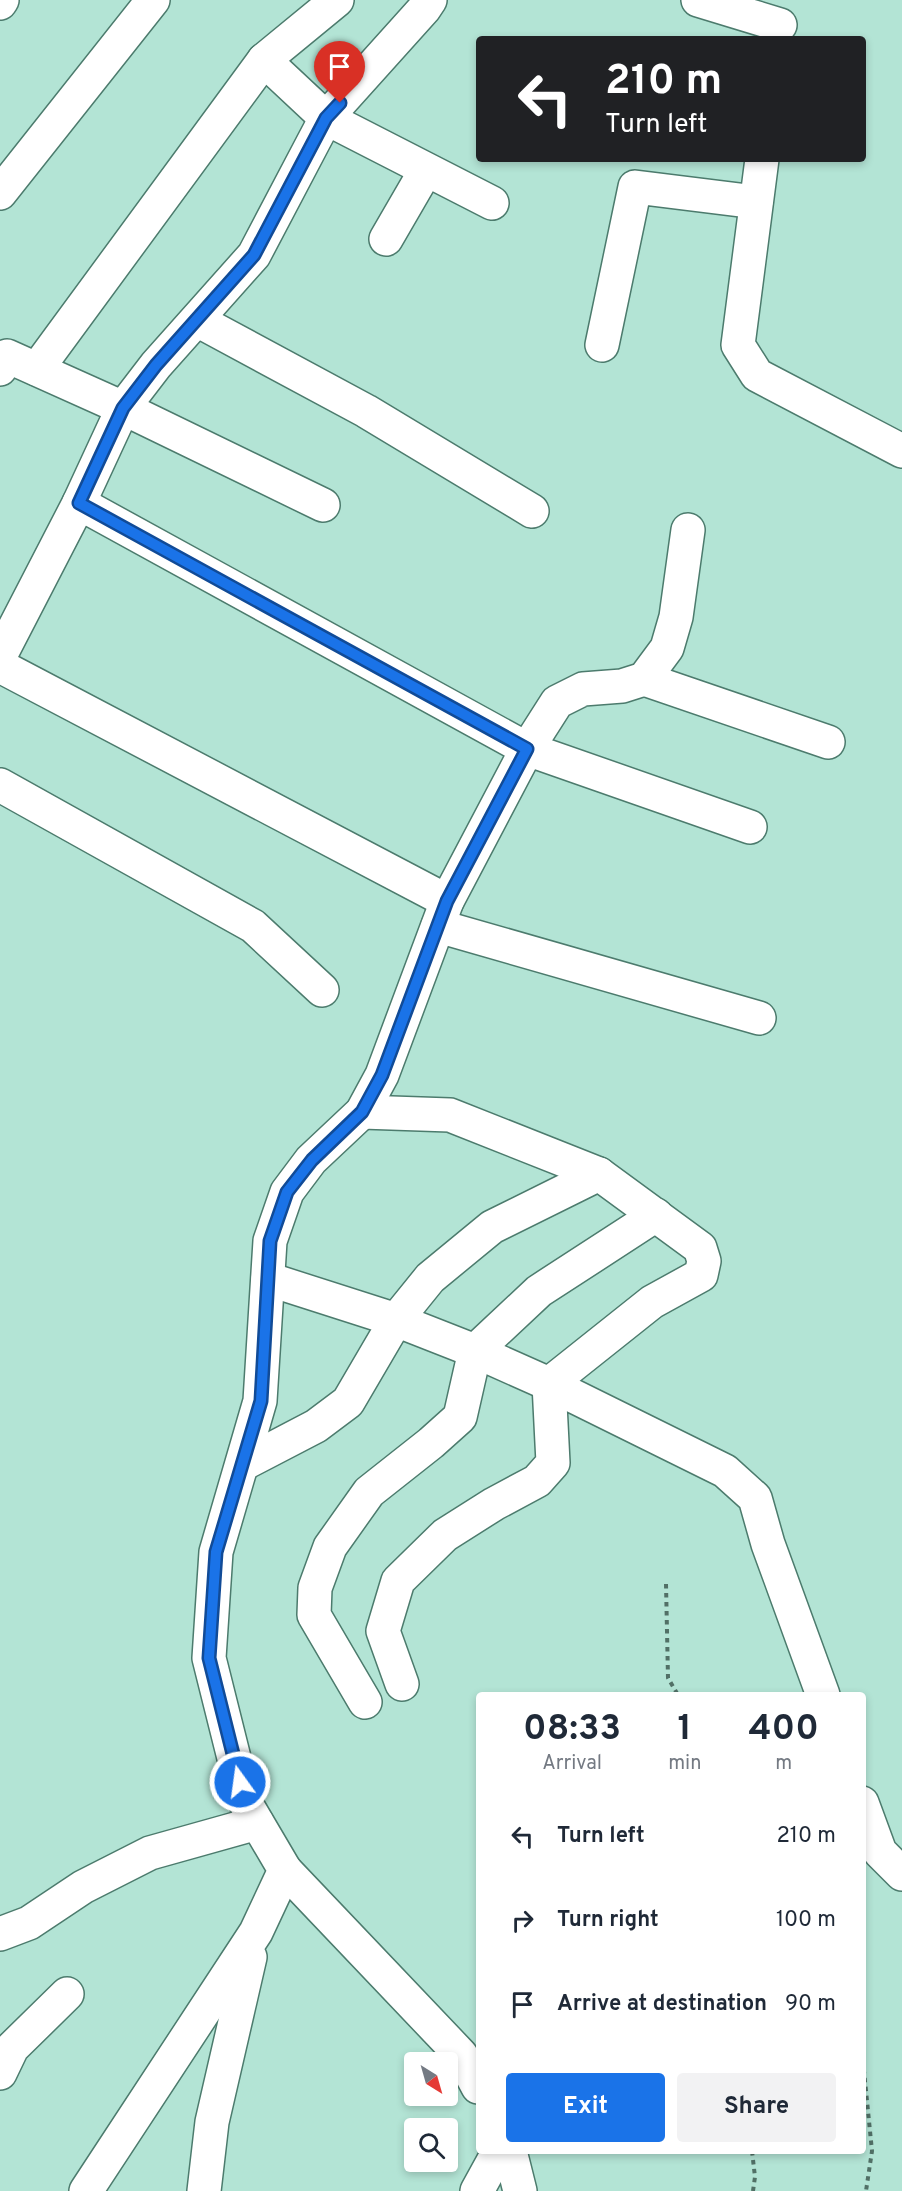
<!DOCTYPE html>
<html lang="en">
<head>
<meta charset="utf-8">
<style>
  :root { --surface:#fff; --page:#f2f2f3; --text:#1f2937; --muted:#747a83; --accent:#1a73e8 }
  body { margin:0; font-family:Overpass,sans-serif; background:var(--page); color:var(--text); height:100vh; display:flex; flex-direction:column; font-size:22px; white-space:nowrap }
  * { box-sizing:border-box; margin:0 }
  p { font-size:20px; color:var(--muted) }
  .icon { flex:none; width:33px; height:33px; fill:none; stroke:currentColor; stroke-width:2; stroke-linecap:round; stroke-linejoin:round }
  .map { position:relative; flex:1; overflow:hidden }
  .sheet { position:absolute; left:476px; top:1692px; width:390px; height:462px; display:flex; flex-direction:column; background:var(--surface); border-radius:6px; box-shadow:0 3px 9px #0003 }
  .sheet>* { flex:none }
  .top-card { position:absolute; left:476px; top:36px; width:390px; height:126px; border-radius:6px; box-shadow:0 3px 9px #0003; background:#202124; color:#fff; overflow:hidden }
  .needle { width:39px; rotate:143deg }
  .controls { position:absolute; left:404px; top:2052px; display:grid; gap:12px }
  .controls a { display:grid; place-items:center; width:54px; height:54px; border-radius:6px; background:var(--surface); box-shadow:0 3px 9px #0003; font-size:30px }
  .pin { position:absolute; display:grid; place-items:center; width:51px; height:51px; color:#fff; margin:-62px -26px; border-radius:50% 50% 50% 0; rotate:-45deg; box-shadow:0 0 6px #0007 }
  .pin .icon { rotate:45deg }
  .me { position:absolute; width:66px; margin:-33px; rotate:346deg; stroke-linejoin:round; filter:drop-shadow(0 0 4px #0008) }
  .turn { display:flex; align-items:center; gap:21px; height:126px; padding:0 30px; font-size:27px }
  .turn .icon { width:78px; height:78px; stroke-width:2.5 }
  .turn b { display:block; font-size:42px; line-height:51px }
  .eta { display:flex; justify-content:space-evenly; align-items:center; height:102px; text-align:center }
  .eta b { font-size:36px; font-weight:700; line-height:42px }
  .cta { display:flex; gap:12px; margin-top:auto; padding:12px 30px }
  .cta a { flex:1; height:69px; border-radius:6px; background:var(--accent); color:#fff; font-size:24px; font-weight:700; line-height:69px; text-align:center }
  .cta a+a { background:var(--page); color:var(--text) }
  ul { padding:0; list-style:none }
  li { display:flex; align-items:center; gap:18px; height:84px; padding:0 30px }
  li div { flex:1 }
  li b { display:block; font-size:22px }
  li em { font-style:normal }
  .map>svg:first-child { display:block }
</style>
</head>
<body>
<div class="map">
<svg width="902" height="2191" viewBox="0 0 902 2191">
  <rect width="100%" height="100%" fill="#b3e4d5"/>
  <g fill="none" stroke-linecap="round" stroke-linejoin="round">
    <g stroke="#4c7b6d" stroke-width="36">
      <g id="street">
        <polyline points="698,0 780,25"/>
        <polyline points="264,60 326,118 492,203"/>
        <polyline points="762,159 738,345 757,375 902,451"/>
        <polyline points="0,193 153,0"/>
        <polyline points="386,239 426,170"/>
        <polyline points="197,320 366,411 532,511"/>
        <polyline points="602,345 635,187 756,202"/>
        <polyline points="0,369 7,356 123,408 323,505"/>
        <polyline points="37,369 264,60 337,0"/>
        <polyline points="79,503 527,749 750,827"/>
        <polyline points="0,656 79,503 123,408 156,365 254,255 326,118 424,9 430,0"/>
        <polyline points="0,666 447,901"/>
        <polyline points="644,679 828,742"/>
        <polyline points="0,785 253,926 322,990"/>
        <polyline points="438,926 759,1018"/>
        <polyline points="268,1279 396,1320 475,1351 549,1384 652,1302 701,1275 704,1261 700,1248 599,1174 450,1115 362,1112"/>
        <polyline points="243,1464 316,1426 348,1402 396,1320 430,1278 492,1227 599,1174"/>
        <polyline points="402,1684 383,1631 398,1581 445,1535 494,1504 537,1481 553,1463 549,1384 725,1471 755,1498 768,1544 823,1695"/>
        <polyline points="365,1702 314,1615 315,1588 330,1547 369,1492 431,1443 460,1417 475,1351 539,1291 656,1215"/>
        <polyline points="862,1803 880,1852 902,1874"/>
        <polyline points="285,1870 461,2055 478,2087"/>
        <polyline points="0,1934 29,1923 83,1887 150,1853 257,1823"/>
        <polyline points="0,2073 12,2048 67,1994"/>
        <polyline points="510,2151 520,2191"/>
        <polyline points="86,2191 256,1932 285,1870 245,1802 209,1658 216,1552 260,1401 270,1241 287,1192 311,1160 362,1112 382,1075 447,901 527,749 557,702 583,689 622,686 644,679 667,648 676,617 688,530"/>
        <polyline points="204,2191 212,2122 250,1957"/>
        <polyline points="477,2191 499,2151"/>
      </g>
    </g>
    <g stroke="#4c7b6d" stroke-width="36">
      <polyline id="secondary" points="0,3 2,0"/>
    </g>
    <g stroke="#517066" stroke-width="4" stroke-dasharray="4.5 4.5" stroke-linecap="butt">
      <polyline points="666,1584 668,1678 678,1695"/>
      <polyline points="862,2051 872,2151 866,2191"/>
      <polyline points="752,2151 755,2177 753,2191"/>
    </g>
    <use href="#street" stroke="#fff" stroke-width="33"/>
    <use href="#secondary" stroke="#fff" stroke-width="33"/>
  </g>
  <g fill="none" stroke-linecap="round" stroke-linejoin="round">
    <g stroke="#114b97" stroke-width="15">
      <polyline id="route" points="240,1782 209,1658 216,1552 261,1401 270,1241 287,1192 312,1160 362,1112 382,1075 447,901 527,749 79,503 123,408 156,365 254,255 326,118 340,103"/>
    </g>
    <use href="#route" stroke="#1a73e8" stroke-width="10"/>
  </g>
</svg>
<div class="controls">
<a><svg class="needle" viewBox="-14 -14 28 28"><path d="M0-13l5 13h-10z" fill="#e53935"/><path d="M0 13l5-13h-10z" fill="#747a83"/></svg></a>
<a><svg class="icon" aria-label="search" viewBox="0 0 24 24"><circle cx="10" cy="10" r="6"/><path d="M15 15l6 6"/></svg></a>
</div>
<div class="pin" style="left:340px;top:103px;background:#d93025"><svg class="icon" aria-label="arrive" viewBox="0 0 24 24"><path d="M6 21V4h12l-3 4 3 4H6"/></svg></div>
<svg class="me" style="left:240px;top:1782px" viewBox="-20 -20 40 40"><circle r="17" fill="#1a73e8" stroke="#fff" stroke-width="3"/><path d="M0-11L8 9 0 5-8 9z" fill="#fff"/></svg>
<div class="top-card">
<div class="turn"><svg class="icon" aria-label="left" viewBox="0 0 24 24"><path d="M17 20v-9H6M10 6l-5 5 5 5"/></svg><div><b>210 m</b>Turn left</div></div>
</div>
<section class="sheet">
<div class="eta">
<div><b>08:33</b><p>Arrival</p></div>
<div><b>1</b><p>min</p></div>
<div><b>400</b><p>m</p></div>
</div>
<ul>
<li><svg class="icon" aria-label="left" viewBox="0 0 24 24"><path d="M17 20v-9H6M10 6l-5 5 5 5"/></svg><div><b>Turn left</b></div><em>210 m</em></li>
<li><svg class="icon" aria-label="right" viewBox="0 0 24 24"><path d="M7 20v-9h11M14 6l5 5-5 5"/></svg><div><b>Turn right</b></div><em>100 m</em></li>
<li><svg class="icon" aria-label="arrive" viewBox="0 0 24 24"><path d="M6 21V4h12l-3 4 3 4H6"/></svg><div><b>Arrive at destination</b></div><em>90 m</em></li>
</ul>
<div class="cta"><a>Exit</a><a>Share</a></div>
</section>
</div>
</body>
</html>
